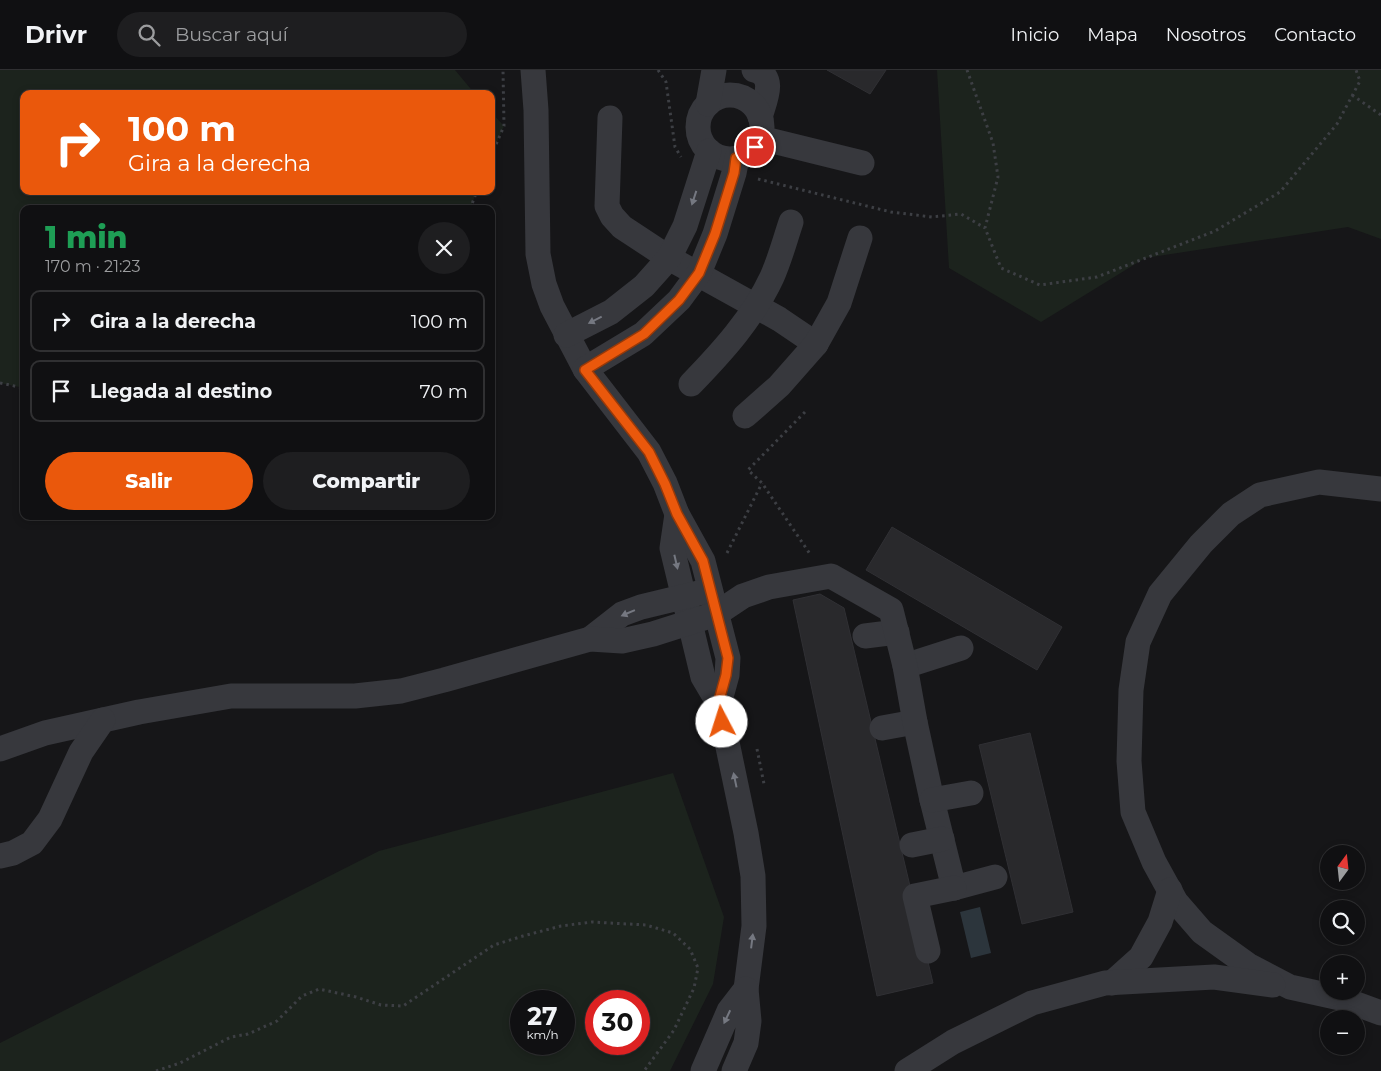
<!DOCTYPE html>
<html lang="es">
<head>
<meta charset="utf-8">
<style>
  :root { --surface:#101012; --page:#1e1e20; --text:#f1f3f6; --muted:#9c9d9f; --line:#303032; --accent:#ea580c }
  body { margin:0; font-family:Montserrat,sans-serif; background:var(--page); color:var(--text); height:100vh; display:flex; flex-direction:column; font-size:19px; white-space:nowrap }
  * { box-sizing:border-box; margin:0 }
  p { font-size:16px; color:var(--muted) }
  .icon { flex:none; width:28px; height:28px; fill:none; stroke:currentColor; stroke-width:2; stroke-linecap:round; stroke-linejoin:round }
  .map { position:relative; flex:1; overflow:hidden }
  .side { position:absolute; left:20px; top:135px; width:475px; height:315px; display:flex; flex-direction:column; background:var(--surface); border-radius:10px; box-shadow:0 2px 8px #0003,0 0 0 1px var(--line) }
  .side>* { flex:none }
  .top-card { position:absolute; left:20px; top:20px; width:475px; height:105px; border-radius:10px; box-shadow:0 2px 8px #0003,0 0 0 1px var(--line); background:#ea580c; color:#fff; overflow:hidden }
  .needle { width:32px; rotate:15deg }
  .fabs { position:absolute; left:1320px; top:775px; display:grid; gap:10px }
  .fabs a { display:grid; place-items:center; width:45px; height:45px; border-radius:50%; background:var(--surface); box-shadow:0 2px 8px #0003,0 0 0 1px var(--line); font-size:25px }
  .speed { position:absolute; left:510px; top:920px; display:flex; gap:10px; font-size:25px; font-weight:700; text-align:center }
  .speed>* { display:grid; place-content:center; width:65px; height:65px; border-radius:50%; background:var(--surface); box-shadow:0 2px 8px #0003,0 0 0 1px var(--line); line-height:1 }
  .speed small { font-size:12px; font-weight:400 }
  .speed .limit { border:8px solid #d22; background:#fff; color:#111 }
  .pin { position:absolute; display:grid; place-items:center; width:42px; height:42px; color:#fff; margin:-21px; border:2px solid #fff; border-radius:50%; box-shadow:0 1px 5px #0007 }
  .me { position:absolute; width:55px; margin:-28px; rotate:355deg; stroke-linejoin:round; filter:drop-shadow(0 0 4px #0008) }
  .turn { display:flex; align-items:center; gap:18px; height:105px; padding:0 25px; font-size:22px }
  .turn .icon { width:65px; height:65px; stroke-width:2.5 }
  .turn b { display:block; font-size:35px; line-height:42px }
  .round { display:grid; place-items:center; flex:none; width:52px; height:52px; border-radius:26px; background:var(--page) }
  .overview { display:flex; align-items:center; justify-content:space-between; height:85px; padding:0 25px }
  h1 { font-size:30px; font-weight:800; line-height:38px; color:#1e9e55 }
  .button { display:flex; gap:10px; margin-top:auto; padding:10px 25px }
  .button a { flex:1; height:58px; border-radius:30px; background:var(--accent); color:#fff; font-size:20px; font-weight:800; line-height:58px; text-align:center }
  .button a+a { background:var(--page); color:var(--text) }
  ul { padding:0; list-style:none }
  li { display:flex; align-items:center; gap:15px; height:62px; margin:0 10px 8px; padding:0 15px; border:2px solid var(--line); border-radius:10px }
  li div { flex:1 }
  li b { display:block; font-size:19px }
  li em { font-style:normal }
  header { display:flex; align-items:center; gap:30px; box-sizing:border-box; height:70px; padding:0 25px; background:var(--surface); border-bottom:1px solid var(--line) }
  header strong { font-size:24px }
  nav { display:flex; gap:28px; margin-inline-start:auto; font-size:18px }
  .search { width:350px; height:45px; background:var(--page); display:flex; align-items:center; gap:12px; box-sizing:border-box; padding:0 18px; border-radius:28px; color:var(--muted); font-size:19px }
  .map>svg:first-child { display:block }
</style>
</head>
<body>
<header>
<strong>Drivr</strong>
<div class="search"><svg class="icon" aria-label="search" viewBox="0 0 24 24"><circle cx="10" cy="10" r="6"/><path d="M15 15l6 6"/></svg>Buscar aquí</div>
<nav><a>Inicio</a><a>Mapa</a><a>Nosotros</a><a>Contacto</a></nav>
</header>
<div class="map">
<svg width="1381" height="1001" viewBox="0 0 1381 1001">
  <rect width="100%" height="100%" fill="#161618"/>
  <g fill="#1c231d" fill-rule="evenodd">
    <polygon points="0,0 455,0 475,24 24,24 24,121 477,121 470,139 24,139 24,318 0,313"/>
    <polygon points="937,0 1381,0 1381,169 1348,157 1145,188 1041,252 949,198"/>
    <polygon points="491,42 504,56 491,86"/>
    <path d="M673,703L724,847L713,914L670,1001H0V973L379,781ZM521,931H564V974H521ZM596,931H639V974H596Z"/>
  </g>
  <polygon fill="#2c353c" points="980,837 991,883 971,888 960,842"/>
  <g fill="#29292c" stroke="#303034">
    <polygon points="827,0 886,0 870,24"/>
    <polygon points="892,457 1062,557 1037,600 866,500"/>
    <polygon points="820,524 844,538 933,913 877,926 793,530"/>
    <polygon points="1030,663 1073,842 1022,854 979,675"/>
  </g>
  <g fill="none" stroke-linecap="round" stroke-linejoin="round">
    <g stroke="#3d3f44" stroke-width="3" stroke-dasharray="2.5 4" stroke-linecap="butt">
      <polyline points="658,0 666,12 675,77 681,87"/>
      <polyline points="967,0 993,73 998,107 985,158 1001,198 1040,215 1097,207 1215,161 1280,122 1337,54 1360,11 1356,0"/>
      <polyline points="1352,25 1381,45"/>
      <polyline points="491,86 504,56 503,0"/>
      <polyline points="758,109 891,142 932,147 961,144 985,158"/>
      <polyline points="470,139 477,121"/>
      <polyline points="0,313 24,318"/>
      <polyline points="805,342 748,400 762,413 810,484"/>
      <polyline points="727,483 762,413"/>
      <polyline points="757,679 764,714"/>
      <polyline points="156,1001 180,993 231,967 248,964 277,951 302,926 319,919 356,927 381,935 403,936 494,875 523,866 561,856 592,852 646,855 673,863 690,879 698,898 694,918 674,960 644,1001"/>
    </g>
    <g stroke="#37383d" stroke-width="25">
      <polyline points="533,0 536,40 538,184 544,214 552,236 585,299 649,382 665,413 677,444 703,491 728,588 727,605 719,634 746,763 753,806 754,856 746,919"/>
      <path d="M754,0C777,6 765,30 760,47"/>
      <circle cx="730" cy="57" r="32"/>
      <polyline points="708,34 714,0"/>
      <polyline points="610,48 607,136 612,146 622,157 669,188 779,249 816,274"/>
      <polyline points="760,68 862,93"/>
      <polyline points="566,265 611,242 644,216 669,188 685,156 709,81"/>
      <polyline points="585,299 643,264 679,230 699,203 715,164 734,103 737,88"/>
      <path d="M691,314C722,282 753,248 772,207C780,189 785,170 791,152"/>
      <polyline points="745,346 779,316 816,274 839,233 860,168"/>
      <polyline points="1381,419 1319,412 1260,425 1231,444 1201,474 1160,524 1138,572 1131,620 1129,691 1133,742 1154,792 1176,832 1202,862 1248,895 1290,917 1340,928 1381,943"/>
      <polyline points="677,444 672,478 703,607 719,634"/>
      <polyline points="865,566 897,562"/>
      <polyline points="590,569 622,544 641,537 699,523"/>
      <polyline points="905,596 961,578"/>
      <polyline points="882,658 915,652"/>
      <polyline points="0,679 45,663 139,642 231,626 355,626 401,621 444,610 590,569 622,571 653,564 716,544 743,526 769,517 831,506 891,540 905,596 915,652 932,730 954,818 995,807"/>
      <polyline points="932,730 971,723"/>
      <polyline points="912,775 942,769"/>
      <polyline points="0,786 13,783 32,773 50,749 81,682 103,650"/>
      <polyline points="928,881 915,826 954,818"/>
      <polyline points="1112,913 1141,887 1160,852 1170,820"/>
      <polyline points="703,1001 729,941 746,919 749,951 746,973 734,1001"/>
      <polyline points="907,1001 953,972 1032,933 1105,913 1214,907 1273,915"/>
    </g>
  </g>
  <defs><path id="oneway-solid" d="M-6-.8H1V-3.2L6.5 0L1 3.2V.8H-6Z" transform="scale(1.25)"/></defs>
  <g fill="#757881">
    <use href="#oneway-solid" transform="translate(694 128) rotate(108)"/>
    <use href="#oneway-solid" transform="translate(595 250) rotate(153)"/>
    <use href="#oneway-solid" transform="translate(676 492) rotate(77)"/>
    <use href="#oneway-solid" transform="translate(628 543) rotate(157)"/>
    <use href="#oneway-solid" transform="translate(735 710) rotate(-102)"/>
    <use href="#oneway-solid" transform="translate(752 871) rotate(-83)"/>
    <use href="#oneway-solid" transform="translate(727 947) rotate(115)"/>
  </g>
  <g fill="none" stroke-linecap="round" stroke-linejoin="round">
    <g stroke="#983908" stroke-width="12">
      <polyline id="route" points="722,652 718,634 726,605 728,588 703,491 677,444 665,414 649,382 585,300 644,264 679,230 699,203 715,164 734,103 736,88 746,84 755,77"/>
    </g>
    <use href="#route" stroke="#ea580c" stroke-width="9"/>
  </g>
</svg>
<div class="fabs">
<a><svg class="needle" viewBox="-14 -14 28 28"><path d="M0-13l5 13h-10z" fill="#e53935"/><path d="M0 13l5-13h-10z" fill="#9c9d9f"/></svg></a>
<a><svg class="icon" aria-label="search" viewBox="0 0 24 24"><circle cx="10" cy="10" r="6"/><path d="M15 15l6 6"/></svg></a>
<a>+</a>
<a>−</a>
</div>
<div class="speed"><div>27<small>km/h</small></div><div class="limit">30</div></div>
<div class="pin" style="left:755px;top:77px;background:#d93025"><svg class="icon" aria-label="arrive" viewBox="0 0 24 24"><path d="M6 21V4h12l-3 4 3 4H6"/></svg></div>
<svg class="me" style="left:722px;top:652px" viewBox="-20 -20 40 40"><circle r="19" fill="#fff"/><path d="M0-13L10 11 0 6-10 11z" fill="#ea580c"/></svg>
<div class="top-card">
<div class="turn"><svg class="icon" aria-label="right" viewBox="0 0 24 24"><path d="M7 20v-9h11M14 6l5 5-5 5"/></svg><div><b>100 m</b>Gira a la derecha</div></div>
</div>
<section class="side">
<div class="overview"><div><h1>1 min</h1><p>170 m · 21:23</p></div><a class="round"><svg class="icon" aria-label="close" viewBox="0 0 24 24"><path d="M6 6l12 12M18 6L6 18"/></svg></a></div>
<ul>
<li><svg class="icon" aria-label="right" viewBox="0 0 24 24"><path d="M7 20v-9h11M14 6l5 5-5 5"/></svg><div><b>Gira a la derecha</b></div><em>100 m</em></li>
<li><svg class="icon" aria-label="arrive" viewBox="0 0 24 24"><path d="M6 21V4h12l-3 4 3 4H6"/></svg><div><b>Llegada al destino</b></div><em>70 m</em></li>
</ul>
<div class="button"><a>Salir</a><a>Compartir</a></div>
</section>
</div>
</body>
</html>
